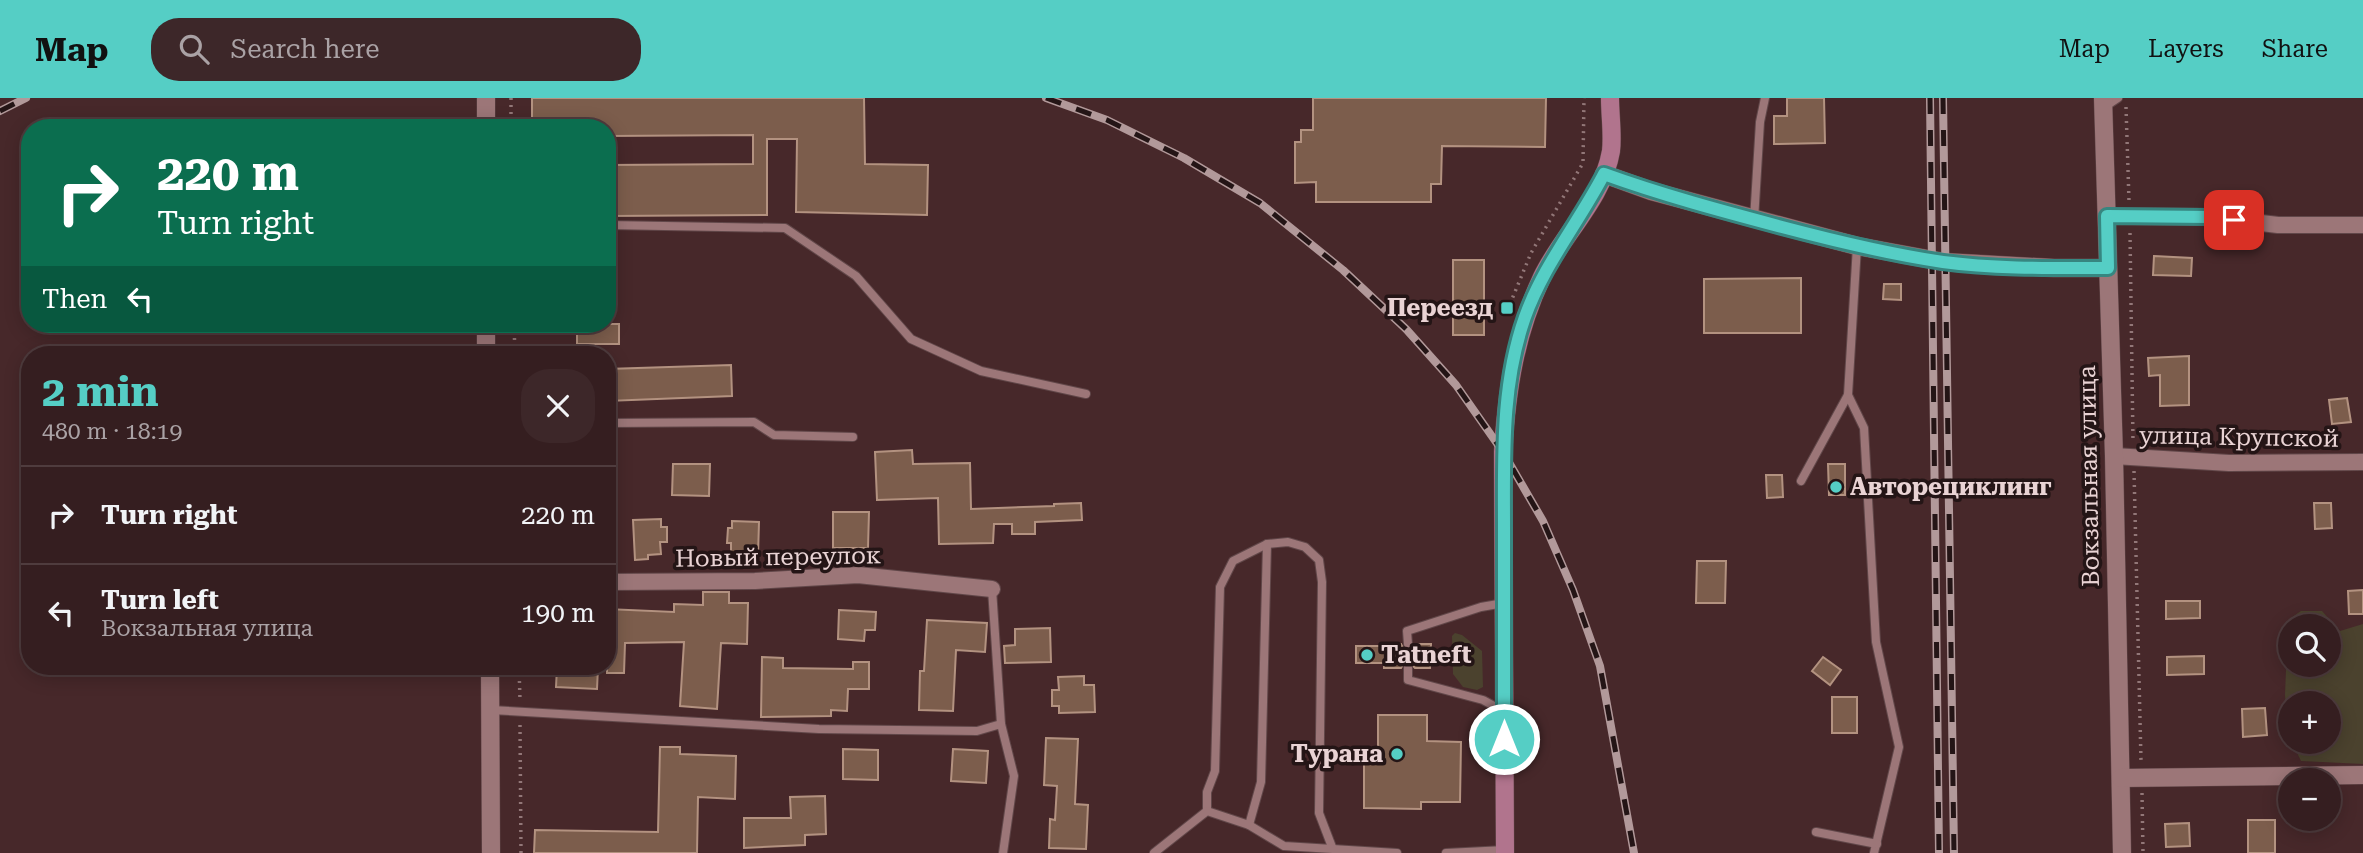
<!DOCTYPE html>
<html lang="en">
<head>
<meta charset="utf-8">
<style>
  :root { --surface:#351e20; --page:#3d2729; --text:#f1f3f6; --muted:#aaa2a5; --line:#4f3c3e; --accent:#55cec5 }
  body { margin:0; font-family:"Roboto Serif",serif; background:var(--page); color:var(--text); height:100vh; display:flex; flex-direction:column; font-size:26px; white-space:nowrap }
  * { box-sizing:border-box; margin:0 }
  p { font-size:23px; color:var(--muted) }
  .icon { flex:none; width:38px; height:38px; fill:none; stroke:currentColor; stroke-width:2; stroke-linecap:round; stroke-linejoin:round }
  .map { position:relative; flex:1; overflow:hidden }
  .details { position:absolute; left:21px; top:248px; width:595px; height:329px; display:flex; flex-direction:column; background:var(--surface); border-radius:28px; box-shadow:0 4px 18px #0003,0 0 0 2px var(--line) }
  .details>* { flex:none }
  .guide { position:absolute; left:21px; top:21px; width:595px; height:214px; border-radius:28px; box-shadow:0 4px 18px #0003,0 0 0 2px var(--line); background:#0b6e4f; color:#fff; overflow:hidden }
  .controls { position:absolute; left:2278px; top:516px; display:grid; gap:14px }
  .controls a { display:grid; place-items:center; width:63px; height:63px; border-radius:50%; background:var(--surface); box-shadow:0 4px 18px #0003,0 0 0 2px var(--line); font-size:35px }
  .pin { position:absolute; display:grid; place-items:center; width:60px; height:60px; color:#fff; margin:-30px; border-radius:14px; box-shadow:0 4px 10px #0006 }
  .me { position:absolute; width:77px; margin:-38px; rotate:0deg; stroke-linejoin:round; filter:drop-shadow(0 0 5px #0008) }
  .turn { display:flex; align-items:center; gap:24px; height:147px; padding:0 21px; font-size:32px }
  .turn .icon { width:91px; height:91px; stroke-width:2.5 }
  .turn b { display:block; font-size:49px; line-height:60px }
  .then { display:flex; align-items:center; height:66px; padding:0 21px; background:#0003; gap:14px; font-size:26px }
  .round { display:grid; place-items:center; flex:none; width:74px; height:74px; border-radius:28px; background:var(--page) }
  .overview { display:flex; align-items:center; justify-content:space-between; height:119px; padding:0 21px }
  h1 { font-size:42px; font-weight:700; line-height:52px; color:var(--accent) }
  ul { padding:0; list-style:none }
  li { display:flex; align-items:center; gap:21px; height:98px; padding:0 21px; border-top:2px solid var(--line) }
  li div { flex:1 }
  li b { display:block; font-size:26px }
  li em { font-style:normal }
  header { display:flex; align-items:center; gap:42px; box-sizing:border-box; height:98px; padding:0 35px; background:var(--accent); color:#111 }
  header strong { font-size:33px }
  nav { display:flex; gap:38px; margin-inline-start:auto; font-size:24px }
  .search { width:490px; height:63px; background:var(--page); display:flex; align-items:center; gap:18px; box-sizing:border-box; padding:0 24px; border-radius:28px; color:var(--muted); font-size:26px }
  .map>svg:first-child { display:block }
</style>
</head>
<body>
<header>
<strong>Map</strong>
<div class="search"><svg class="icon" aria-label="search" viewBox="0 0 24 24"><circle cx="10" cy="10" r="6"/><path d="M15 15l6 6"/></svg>Search here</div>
<nav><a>Map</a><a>Layers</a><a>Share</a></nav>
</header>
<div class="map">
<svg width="2363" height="755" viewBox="0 0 2363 755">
  <rect width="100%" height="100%" fill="#47282a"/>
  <g fill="#4b422e" fill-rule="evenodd">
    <path d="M2301,513H2322L2340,533L2363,526V666L2301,663L2292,644H2329V606H2291V642L2288,637L2285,597L2288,522ZM2291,528H2329V567H2291Z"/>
    <polygon points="1455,535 1462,537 1482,553 1483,589 1477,592 1463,589 1453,576 1452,538"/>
  </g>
  <g fill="#7c5d4c" stroke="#b39280" stroke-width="2">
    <polygon points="532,0 864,0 865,66 928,67 927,117 796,114 797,41 767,41 767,117 607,118 607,67 753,66 753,37 607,38 607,30 532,30"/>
    <polygon points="1313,0 1546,0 1545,49 1442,48 1441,86 1431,86 1431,104 1316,104 1316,84 1295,85 1295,44 1301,44 1301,32 1313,32"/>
    <polygon points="1787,0 1824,0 1825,45 1774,46 1774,18 1787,18"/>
    <polygon points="2154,158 2192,160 2191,178 2153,177"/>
    <rect x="1453" y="162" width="31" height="75"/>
    <polygon points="1801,180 1801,235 1704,235 1704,181"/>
    <polygon points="1884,186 1901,186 1901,202 1883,201"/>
    <rect x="577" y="226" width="42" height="20"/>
    <polygon points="2189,258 2189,307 2160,308 2160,277 2149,278 2148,260"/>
    <polygon points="731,267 732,298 607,303 607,271"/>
    <polygon points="2347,300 2351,324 2332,326 2329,302"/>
    <polygon points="912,352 913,366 970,365 971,411 1054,408 1054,406 1081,405 1082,422 1035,424 1035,436 1012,436 1012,426 994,426 993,445 939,446 938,400 877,402 875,354"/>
    <polygon points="673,366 710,366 709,398 672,397"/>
    <polygon points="1828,366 1845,366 1845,397 1829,397"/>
    <polygon points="1766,377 1782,377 1783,399 1767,400"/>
    <polygon points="2314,405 2331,405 2332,430 2315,431"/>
    <polygon points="833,414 869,414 868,450 833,450"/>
    <polygon points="661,421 661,429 667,429 667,444 660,444 661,456 648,457 648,461 635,462 633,422"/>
    <polygon points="732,423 759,424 758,458 731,458 731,445 727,445 728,430 732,430"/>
    <polygon points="1697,463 1726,463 1725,505 1696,505"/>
    <polygon points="2363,492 2363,516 2349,516 2348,493"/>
    <polygon points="703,494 729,494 729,505 748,505 747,546 721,545 717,611 680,608 684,544 625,545 624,575 607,575 607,511 674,514 674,506 703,507"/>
    <polygon points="2166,503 2200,503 2200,520 2166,521"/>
    <polygon points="839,512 876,514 875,532 865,532 864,543 838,541"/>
    <polygon points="927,522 987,525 985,554 956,552 953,613 919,612 920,573 924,573"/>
    <polygon points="1050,530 1051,564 1005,565 1004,548 1015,547 1015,531"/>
    <polygon points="1385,545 1401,546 1403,550 1408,553 1412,551 1415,546 1431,546 1430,570 1415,570 1409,564 1404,565 1401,570 1384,570 1384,565 1356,565 1356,548 1385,548"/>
    <polygon points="2204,558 2204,576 2167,577 2167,559"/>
    <polygon points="762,559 783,560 783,570 853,571 853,564 869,564 869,591 848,591 847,613 831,612 831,618 761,619"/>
    <polygon points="1823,559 1841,572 1830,587 1812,573"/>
    <polygon points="557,569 598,569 597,591 556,589"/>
    <polygon points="1084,578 1084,587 1094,587 1095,614 1059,615 1059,608 1052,608 1052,592 1059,592 1058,579"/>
    <rect x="1832" y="599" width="25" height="36"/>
    <polygon points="2265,610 2267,637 2243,639 2242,611"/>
    <polygon points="1378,617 1427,617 1427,643 1461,644 1460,704 1421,704 1421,711 1364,710 1364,666 1378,666"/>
    <polygon points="1046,640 1078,641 1075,706 1088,707 1086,751 1049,750 1050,721 1055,722 1057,688 1044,687"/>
    <polygon points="660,649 680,649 680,656 736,658 735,701 698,699 697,755 534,755 535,732 658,734"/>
    <polygon points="843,651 878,652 878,682 843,681"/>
    <polygon points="953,651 988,653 986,685 951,683"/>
    <polygon points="825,698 826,736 805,737 805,747 744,750 744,720 791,720 790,699"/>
    <rect x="2248" y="722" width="27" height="33"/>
    <polygon points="2189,725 2190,748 2166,749 2165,726"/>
  </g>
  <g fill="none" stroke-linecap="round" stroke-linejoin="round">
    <g stroke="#614749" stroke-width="10">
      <g id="service">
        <polyline points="2103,10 2118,0"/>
        <polyline points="1754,122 1760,24 1765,0"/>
        <polyline points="607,127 785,130 856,178 911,241 981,273 1086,296"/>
        <polyline points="1848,297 1864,330 1876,544 1899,649 1874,755"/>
        <polyline points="607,325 754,324 774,337 853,339"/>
        <polyline points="1801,383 1848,297 1857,148"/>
        <polyline points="992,491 1001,626 1014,678 1003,755"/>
        <polyline points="1408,546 1407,533 1481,509 1504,505"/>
        <polyline points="1408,570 1408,582 1483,602 1503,613"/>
        <polyline points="491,612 819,631 977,633 1001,626"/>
        <polyline points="1207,713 1207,694 1215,673 1220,489 1233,463 1267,446 1288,444 1305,449 1319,462 1322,484 1319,715 1332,749"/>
        <polyline points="1249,727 1261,684 1267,446"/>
        <polyline points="1816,734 1877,746"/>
        <polyline points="1154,755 1207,713 1249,727 1284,748 1397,755"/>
        <polyline points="1446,755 1505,752"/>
      </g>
    </g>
    <g stroke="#614749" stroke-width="18">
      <g id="minor">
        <polyline points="2107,118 2211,119 2278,127 2363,127"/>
        <polyline points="2114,358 2229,365 2363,364"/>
        <polyline points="607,484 755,483 858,477 992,491"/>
      </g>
    </g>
    <g stroke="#614749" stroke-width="19">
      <g id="tertiary">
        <polyline points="2103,0 2114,358 2122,755"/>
        <polyline points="486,30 486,0"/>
        <polyline points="1604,76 1651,93 1857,148 1944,164 2054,170 2108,170"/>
        <polyline points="486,226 486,257"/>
        <polyline points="490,569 491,755"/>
        <polyline points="2121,680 2363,677"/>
      </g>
    </g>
    <g stroke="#614749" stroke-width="19">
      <path id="secondary" d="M1505,755L1503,354C1507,290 1515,237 1542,179C1562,137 1603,101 1611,53C1613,37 1610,17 1610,0"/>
    </g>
    <g stroke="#927778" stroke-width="3.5" stroke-dasharray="2 5" stroke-linecap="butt">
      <polyline points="2126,9 2129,103"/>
      <polyline points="511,30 511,0"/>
      <polyline points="2130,135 2133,344"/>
      <polyline points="1510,206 1531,155 1583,65 1584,0"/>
      <polyline points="514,226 515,257"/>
      <polyline points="2134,373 2141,663"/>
      <polyline points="519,569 520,602"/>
      <polyline points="520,627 521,755"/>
      <polyline points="2142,695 2143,755"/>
    </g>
    <use href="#service" stroke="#9c7678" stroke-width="8"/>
    <use href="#minor" stroke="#9c7678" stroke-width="16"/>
    <use href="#tertiary" stroke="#9c7678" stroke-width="18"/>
    <use href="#secondary" stroke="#b1748d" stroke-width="18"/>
    <g stroke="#b2999a" stroke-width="8">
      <g id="rail">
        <polyline points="1046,0 1107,22 1184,60 1260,105 1343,172 1406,231 1456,287 1503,354 1543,423 1573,492 1600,568 1634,755"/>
        <polyline points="1930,0 1939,755"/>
        <polyline points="1943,0 1954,755"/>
        <polyline points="0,13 26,0"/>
      </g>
    </g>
    <use href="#rail" stroke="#241516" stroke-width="5" stroke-dasharray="16" stroke-linecap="butt"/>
  </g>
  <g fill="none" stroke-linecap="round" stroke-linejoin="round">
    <g stroke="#378680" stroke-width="18">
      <path id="route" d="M1504,641C1504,570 1504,500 1504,429C1504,359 1501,287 1525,219C1543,168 1579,124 1604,76C1662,97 1722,113 1782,129C1835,143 1889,156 1943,164C1997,171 2054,170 2108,170L2107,118L2211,119L2234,122"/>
    </g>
    <use href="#route" stroke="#55cec5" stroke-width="12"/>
  </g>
  <g fill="#55cec5" stroke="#241516" stroke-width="2.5">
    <rect x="1500" y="203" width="14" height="14" rx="3.5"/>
    <circle cx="1836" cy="389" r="7"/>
    <circle cx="1367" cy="557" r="7"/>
    <circle cx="1397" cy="656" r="7"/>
  </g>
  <g text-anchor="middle" stroke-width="7" stroke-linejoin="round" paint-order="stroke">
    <g font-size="24" font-weight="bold" fill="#e9d3d4" stroke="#241516" text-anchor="end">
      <text x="1493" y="218">Переезд</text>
      <text x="1850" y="397" text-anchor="start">Авторециклинг</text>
      <text x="1381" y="565" text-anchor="start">Tatneft</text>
      <text x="1383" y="664">Турана</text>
    </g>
    <g font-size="24" fill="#e9d3d4" stroke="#241516">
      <text transform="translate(2239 339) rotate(1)" y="8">улица Крупской</text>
      <text transform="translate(2089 378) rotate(-91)" y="8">Вокзальная улица</text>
      <text transform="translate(778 459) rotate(-1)" y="8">Новый переулок</text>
    </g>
  </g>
</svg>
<div class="controls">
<a><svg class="icon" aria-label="search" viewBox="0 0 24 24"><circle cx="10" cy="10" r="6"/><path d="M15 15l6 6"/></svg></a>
<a>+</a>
<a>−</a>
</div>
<div class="pin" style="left:2234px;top:122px;background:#d93025"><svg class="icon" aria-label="arrive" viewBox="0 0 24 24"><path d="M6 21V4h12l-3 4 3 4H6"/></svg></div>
<svg class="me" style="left:1504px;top:641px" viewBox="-20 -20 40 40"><circle r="17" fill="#55cec5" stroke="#fff" stroke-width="3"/><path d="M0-11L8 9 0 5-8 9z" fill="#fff"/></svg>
<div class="guide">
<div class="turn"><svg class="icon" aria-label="right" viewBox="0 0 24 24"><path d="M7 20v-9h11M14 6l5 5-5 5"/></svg><div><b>220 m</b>Turn right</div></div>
<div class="then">Then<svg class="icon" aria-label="left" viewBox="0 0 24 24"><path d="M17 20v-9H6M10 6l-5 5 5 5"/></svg></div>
</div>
<section class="details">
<div class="overview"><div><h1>2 min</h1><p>480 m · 18:19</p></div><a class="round"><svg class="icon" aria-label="close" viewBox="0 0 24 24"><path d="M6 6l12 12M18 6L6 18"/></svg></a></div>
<ul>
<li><svg class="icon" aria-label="right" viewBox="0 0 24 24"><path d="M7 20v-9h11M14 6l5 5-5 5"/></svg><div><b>Turn right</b></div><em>220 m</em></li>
<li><svg class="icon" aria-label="left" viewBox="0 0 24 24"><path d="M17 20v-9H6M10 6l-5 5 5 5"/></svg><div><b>Turn left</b><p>Вокзальная улица</p></div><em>190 m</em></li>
</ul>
</section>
</div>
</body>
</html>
